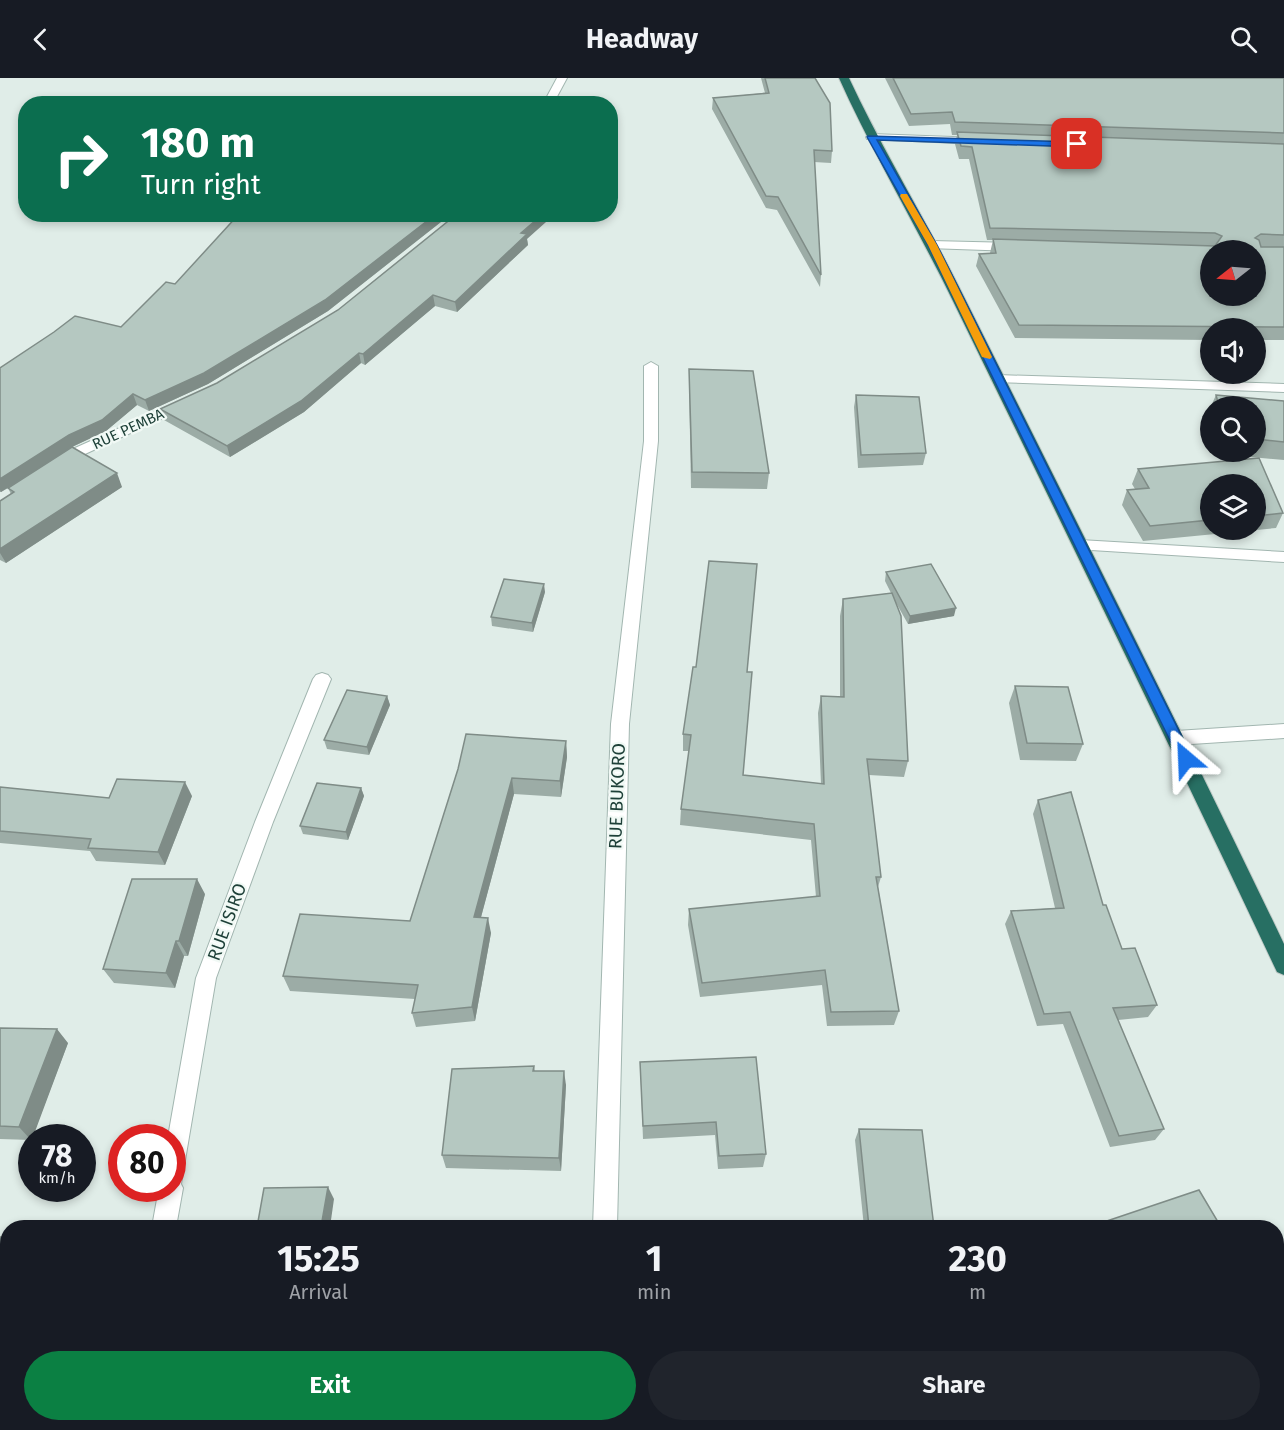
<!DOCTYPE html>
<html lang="en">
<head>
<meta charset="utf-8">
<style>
  :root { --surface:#171b24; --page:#20242c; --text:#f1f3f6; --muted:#9ea1a6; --accent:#0b8043 }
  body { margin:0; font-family:"Fira Sans",sans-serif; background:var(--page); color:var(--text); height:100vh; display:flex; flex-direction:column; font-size:22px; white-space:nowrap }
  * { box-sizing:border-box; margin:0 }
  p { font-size:20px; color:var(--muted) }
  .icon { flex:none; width:33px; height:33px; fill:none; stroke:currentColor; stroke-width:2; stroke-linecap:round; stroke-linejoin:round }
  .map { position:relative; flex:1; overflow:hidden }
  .panel { position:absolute; left:0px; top:1142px; width:1284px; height:212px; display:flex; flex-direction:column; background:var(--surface); border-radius:24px 24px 0 0; box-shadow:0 3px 9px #0003 }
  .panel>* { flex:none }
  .hud { position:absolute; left:18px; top:18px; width:600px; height:126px; border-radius:24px; box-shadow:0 3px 9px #0003; background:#0b6e4f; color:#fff; overflow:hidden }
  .needle { width:39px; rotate:253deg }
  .tools { position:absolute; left:1200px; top:162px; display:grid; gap:12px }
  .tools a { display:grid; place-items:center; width:66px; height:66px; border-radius:50%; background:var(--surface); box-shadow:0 3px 9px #0003; font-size:30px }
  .speed { position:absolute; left:18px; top:1046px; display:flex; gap:12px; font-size:30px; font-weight:700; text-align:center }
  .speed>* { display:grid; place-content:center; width:78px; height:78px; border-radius:50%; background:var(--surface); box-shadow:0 3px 9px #0003; line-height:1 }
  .speed small { font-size:15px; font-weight:400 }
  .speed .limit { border:9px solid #d22; background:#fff; color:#111 }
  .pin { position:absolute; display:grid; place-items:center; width:51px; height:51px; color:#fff; margin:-26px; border-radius:12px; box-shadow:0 3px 9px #0006 }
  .me { position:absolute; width:66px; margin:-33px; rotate:334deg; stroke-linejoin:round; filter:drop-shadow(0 0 4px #0008) }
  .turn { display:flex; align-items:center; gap:21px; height:126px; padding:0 24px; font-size:27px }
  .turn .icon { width:78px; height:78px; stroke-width:2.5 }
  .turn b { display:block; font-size:42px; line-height:51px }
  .eta { display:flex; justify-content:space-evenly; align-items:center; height:102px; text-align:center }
  .eta b { font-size:36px; font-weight:700; line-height:42px }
  .primary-button { display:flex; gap:12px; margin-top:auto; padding:12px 24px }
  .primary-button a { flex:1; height:69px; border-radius:36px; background:var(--accent); color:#fff; font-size:24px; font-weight:700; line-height:69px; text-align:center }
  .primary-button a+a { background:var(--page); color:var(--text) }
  header { display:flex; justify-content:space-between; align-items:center; height:78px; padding:0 24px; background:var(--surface); font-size:27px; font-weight:700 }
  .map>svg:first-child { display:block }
</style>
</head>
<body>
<header><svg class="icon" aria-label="back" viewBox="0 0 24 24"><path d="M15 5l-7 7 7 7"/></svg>Headway<svg class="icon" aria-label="search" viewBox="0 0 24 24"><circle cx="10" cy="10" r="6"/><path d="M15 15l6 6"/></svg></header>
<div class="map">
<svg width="1284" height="1352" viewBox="0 0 1284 1352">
  <rect width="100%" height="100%" fill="#e0ede8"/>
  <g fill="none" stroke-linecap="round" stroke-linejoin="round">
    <g stroke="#a2b6b0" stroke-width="2">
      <g id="minor">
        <polygon points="557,0 567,0 553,26 543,26"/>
        <polygon points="871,56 980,60 985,63 980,66 867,61 866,59"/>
        <polygon points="932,163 1014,165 1020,169 1014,173 928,170 928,164"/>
        <polygon points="651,284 658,288 658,363 629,646 617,1149 593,1149 611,646 644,363 644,288"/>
        <polygon points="998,297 1284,306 1284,314 993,304 991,301"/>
        <polygon points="182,322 187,323 189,326 187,329 85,376 64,389 54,389 52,386 75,370"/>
        <polygon points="1080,462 1284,474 1284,484 1075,471 1072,467"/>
        <polygon points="322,595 328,597 331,601 273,744 216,900 181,1106 183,1110 176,1149 152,1149 159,1110 172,1110 172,1059 168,1059 196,900 255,744 313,601 316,597"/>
        <polygon points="1284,646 1284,660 1176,667 1170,665 1167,660 1170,655 1176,653"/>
        <polygon points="1284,1270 1284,1296 1276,1297 1276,1272"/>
        <polygon points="124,1346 150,1346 149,1352 123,1352"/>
        <rect x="592" y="1346" width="26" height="6"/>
        <polygon points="1090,1346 1125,1346 1122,1352 1087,1352"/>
      </g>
    </g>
    <g stroke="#c0cac7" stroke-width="2">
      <path id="highway" d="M839,0H849C882,71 923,137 958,207C1068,426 1178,645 1284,866V897L1277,894C1171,669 1062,446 953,223C916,147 873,76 839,0Z"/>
    </g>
    <use href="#minor" fill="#fff" fill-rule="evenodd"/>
    <use href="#highway" fill="#276f63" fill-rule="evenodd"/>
  </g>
  <g fill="#9caca6" fill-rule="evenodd">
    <polygon points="761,0 815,0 832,73 831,85 814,84 821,197 820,209 777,132 766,130 712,31 713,20 765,15"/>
    <polygon points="885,0 1284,0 1284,262 1256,262 1256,250 1210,250 1210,262 1015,260 976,188 979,176 990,175 993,162 987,162 969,81 959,81 955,66 957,57 952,57 950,46 909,48"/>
    <polygon points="304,136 451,136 328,233 208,306 149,333 137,327 106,353 74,368 67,373 122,409 6,485 0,482 0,423 11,416 8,410 1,414 0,414 0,290 121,249 175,206 305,143"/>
    <polygon points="527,161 528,167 457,234 435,228 365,287 361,285 304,334 230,379 164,342 160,331 217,305 338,232"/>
    <polygon points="689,291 769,395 767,411 691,410 689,307"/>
    <polygon points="856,317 926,375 923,387 858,390 854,329"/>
    <polygon points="1216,317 1284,323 1284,382 1219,376 1218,374 1256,374 1256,328 1211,328"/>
    <polygon points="1210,329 1210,343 1208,334"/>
    <path d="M1259,380L1283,435L1276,450L1143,463L1122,427L1127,412L1135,411L1132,406L1138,391ZM1210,406H1256V452H1210Z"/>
    <polygon points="886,494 954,538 908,546 895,523 908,683 904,699 869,697 881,799 878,809 899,933 894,947 827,948 822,907 700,919 688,847 689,831 816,819 811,762 680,747 681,731 689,673 683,673 683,656 747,594 743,697 821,706 818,635 821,618 840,619 840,538 843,521 891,515 885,503"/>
    <polygon points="545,514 533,554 492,548 491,539"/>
    <polygon points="1015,608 1083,666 1076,683 1020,682 1009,625"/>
    <polygon points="387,618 390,627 369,677 327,671 324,662"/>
    <polygon points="566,663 567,679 561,719 514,716 481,839 491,855 475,943 416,949 412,935 415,921 290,913 283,898 410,843 458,691"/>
    <polygon points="0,709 109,720 192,718 165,787 96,783 90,773 0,765"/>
    <polygon points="361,710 364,718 348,762 303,756 300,748"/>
    <polygon points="1038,722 1103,827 1122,871 1157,927 1148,939 1118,942 1164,1051 1155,1062 1110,1069 1063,946 1037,948 1005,846 1011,833 1055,830 1033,736"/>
    <polygon points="205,816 188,878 184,878 175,910 114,905 103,891"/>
    <polygon points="0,950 68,965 31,1062 0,1061"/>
    <polygon points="640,984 766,1076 763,1089 718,1091 715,1057 643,1061"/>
    <polygon points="534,988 535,993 566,1007 561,1093 446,1090 442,1077"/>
    <polygon points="859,1051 934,1149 864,1149 855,1062"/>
    <rect x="0" y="1159" width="8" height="94"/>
  </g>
  <g fill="#7f8c87">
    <polygon points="436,136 451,136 328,233 208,306 149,333 145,322"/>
    <polygon points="543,136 555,136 527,161 528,167 457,234 455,224 521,155"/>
    <polygon points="433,217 435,228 365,287 363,276"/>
    <polygon points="359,275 361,285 304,334 230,379 227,368"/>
    <polygon points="133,316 137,327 106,353 74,368 1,414 0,412 0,401"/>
    <polygon points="117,395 122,409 6,485 0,475 0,471"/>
    <polygon points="544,506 545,514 533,554 532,545"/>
    <polygon points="956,530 954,538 908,546 910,538"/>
    <polygon points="387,618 390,627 369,677 367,669"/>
    <polygon points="566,663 567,679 561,719 560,703"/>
    <polygon points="512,700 514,716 477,854 474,839"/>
    <polygon points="185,704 192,718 165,787 158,774"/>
    <polygon points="361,710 364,718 348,762 346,754"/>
    <polygon points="197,801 205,816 188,878 179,863"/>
    <polygon points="488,840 491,855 475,943 472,929"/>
    <polygon points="176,863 184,878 175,910 166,895"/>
    <polygon points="57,951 68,965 33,1059 32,1059 31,1062 19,1049"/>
    <polygon points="564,993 566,1007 561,1093 559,1080"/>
    <polygon points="328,1109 334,1121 330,1149 321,1149"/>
    <polygon points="8,1209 8,1250 0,1245 0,1235"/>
    <rect x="301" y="1346" width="8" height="6"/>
  </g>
  <g fill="#b5c8c1" stroke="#7f8c87" stroke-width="1.5" fill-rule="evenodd">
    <polygon points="765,0 815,0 830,25 832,73 814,72 821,197 778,119 766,118 713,20 769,15"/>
    <polygon points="893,0 1284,0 1284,55 955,44 952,34 911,36"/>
    <path d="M957,54L1284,66V157L1261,156L1255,160L1259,162L1261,169H1284V249L1019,247L979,176L996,175L993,161L1215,168L1222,158L1215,155L990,150L972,69L961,68ZM1210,172H1256V218H1210Z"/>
    <polygon points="239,136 256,136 306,143 304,136 436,136 325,222 204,295 145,322 133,316 102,342 69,357 0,401 0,290 54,254 75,238 121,249 166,204 175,206"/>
    <polygon points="457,136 543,136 521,155 527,156 455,224 433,217 363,276 359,275 301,323 227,368 160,331 217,305 338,232"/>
    <polygon points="689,291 753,293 769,395 692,394"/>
    <polygon points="856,317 919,319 926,375 861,377"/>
    <polygon points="1216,317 1284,323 1284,364 1256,361 1256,328 1219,328"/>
    <polygon points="72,369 117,395 0,471 0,423 14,414 8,410"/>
    <polygon points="1259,380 1283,435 1256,438 1256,406 1210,406 1210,442 1150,448 1127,412 1149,410 1138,391"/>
    <polygon points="709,483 757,486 747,594 752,594 743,697 824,706 821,618 844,619 843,521 892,515 901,538 908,683 867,681 881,799 876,799 899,933 831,934 825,892 702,905 689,831 820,818 814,746 681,731 691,657 683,656 693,589 696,589"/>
    <polygon points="931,486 956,530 910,538 886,494"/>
    <polygon points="504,501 544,506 532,545 491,539"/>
    <polygon points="1015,608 1068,609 1083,666 1027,665"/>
    <polygon points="347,612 387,618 367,669 324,662"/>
    <polygon points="466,656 566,663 560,703 512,700 474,839 488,840 472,929 412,935 418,907 283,898 300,836 410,843 458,691"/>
    <polygon points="117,701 185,704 158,774 88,770 91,761 0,753 0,709 109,720"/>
    <polygon points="317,705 361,710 346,754 300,748"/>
    <polygon points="1071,714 1103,827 1106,827 1122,871 1135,870 1157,927 1113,930 1164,1051 1119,1058 1070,934 1044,936 1011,833 1064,830 1038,722"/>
    <polygon points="132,801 197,801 179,863 176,863 166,895 103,891"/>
    <polygon points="0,950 57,951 19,1049 0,1048"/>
    <polygon points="756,979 766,1076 719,1078 716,1044 643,1048 640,984"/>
    <polygon points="534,988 533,993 564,993 559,1080 442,1077 452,991"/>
    <polygon points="859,1051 922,1052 934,1149 869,1149"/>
    <polygon points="328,1109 321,1149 257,1149 264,1110"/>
    <polygon points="1199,1112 1221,1149 1089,1149"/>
    <polygon points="0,1159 8,1159 8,1209 0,1235"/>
    <rect x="207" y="1346" width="94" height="6"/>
    <polygon points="629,1346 713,1346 715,1352 630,1352"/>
  </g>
  <polygon fill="#1a73e8" stroke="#114b97" stroke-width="1.5" points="868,58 1077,64 1082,66 1077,69 877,62 937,167 1193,681 1191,684 1181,684 1179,681 928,167 867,59"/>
  <polygon fill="#f59e0b" points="901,116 907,116 937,167 992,279 990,281 982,279 928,167 900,118"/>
  <g text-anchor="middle" stroke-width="4.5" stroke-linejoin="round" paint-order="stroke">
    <g font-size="15" fill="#1e4038" stroke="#f1f9f5">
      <text transform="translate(128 351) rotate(-25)" y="5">RUE PEMBA</text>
    </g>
    <g font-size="18" fill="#1e4038" stroke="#f1f9f5">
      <text transform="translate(617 718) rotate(-88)" y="6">RUE BUKORO</text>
      <text transform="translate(227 844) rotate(-70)" y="6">RUE ISIRO</text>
    </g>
  </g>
</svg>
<div class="tools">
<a><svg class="needle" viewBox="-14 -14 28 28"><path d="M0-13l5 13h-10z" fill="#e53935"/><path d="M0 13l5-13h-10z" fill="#9ea1a6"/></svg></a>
<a><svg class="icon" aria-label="sound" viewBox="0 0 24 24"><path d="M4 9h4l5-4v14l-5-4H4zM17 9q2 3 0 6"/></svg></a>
<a><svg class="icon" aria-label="search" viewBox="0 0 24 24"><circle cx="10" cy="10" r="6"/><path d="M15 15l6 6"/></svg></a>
<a><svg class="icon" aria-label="layers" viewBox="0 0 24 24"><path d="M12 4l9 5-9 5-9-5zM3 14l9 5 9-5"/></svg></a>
</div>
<div class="speed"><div>78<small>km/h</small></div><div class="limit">80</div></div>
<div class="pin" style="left:1077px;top:66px;background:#d93025"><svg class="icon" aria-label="arrive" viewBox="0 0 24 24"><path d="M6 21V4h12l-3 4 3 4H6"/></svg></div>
<svg class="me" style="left:1186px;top:681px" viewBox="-20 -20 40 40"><path d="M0-17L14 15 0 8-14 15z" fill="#1a73e8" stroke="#fff" stroke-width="4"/></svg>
<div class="hud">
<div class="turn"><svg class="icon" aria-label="right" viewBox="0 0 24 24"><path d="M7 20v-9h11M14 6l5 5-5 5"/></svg><div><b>180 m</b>Turn right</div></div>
</div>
<section class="panel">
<div class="eta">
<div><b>15:25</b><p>Arrival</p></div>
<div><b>1</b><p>min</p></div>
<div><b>230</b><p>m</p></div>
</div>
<div class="primary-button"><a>Exit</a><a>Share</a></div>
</section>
</div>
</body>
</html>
